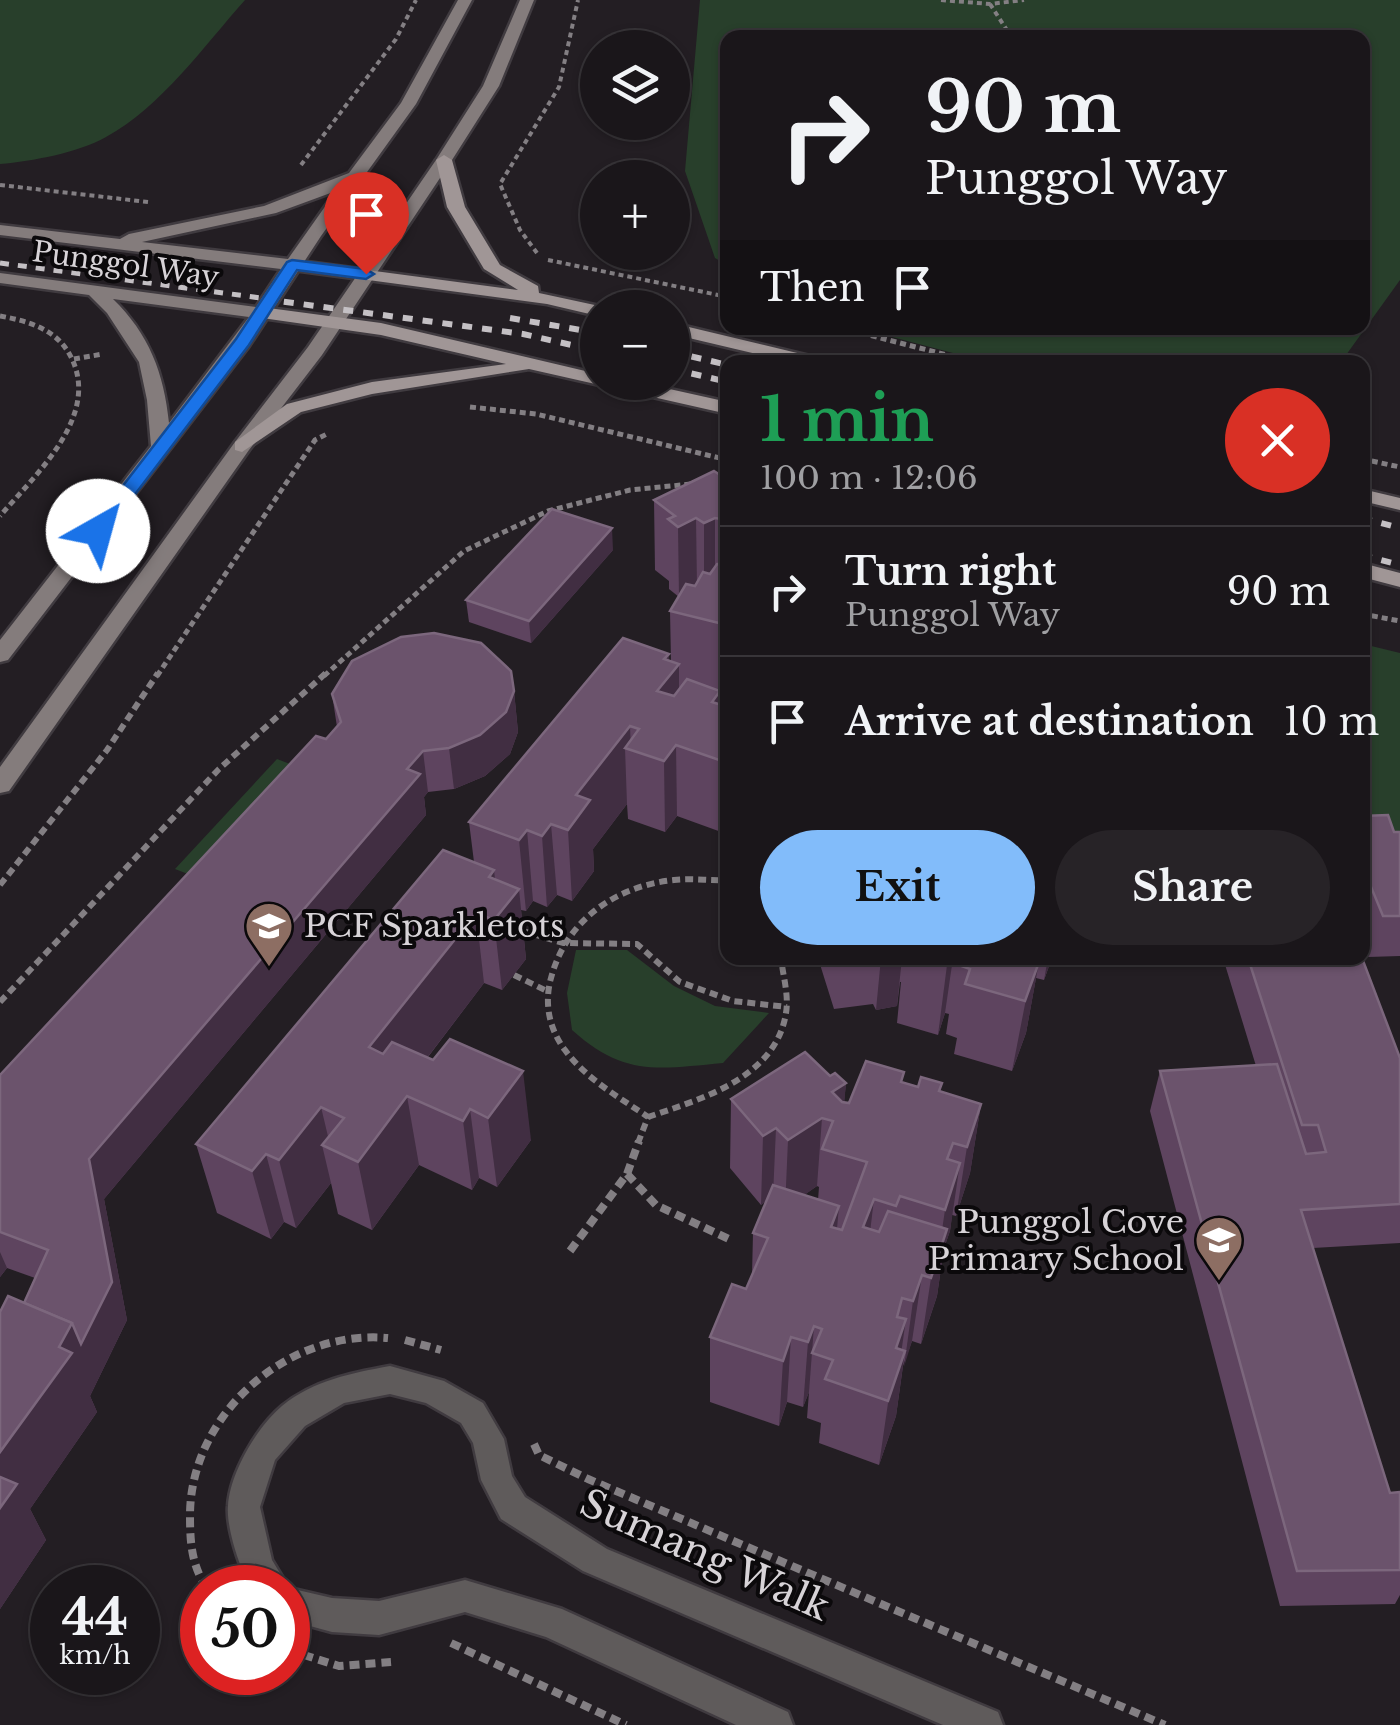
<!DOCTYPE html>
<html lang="en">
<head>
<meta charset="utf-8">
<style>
  :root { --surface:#1a161a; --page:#272327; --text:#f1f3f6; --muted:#9f9fa2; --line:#383539; --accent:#82bcfa }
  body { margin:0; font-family:"Libre Baskerville",serif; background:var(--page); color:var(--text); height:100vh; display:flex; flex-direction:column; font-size:38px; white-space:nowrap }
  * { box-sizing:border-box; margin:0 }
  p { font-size:32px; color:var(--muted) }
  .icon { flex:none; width:55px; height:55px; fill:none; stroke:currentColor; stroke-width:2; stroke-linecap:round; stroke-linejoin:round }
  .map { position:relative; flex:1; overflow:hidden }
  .details { position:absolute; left:720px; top:355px; width:650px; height:610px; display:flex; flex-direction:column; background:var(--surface); border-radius:20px; box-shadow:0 2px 8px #0004,0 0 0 2px var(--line) }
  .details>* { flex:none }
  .top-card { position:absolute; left:720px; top:30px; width:650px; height:305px; border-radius:20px; box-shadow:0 2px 8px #0004,0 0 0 2px var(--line); background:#1a161a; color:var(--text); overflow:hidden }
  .fabs { position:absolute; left:580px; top:30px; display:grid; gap:20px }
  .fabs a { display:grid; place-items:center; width:110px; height:110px; border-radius:50%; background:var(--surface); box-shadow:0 2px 8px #0004,0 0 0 2px var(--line); font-size:50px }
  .speed { position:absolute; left:30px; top:1565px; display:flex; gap:20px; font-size:50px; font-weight:700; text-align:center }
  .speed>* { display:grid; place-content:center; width:130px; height:130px; border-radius:50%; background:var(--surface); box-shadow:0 2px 8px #0004,0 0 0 2px var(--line); line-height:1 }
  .speed small { font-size:25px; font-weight:400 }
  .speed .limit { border:15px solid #d22; background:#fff; color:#111 }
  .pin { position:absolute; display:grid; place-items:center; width:85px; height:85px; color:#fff; margin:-102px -42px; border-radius:50% 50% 50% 0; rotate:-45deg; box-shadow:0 0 10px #0007 }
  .pin .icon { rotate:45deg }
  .me { position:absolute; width:110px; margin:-55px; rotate:38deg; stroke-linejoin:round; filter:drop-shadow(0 0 8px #0008) }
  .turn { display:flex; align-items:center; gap:35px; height:210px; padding:0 40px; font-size:45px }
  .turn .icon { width:130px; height:130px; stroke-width:2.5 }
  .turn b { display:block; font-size:70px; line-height:85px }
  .then { display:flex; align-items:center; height:95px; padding:0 40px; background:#0003; gap:20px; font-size:38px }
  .round { display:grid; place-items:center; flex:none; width:105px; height:105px; border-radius:52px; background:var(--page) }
  .overview { display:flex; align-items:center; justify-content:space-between; height:170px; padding:0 40px }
  h1 { font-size:60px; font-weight:800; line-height:75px; color:#1e9e55 }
  .cta { display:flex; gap:20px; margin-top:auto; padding:20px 40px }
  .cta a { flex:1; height:115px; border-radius:60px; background:var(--accent); color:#111; font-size:40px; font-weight:800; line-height:115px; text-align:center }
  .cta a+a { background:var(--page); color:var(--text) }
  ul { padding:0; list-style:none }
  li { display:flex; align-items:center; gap:30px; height:130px; padding:0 40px; border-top:2px solid var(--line) }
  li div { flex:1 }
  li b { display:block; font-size:38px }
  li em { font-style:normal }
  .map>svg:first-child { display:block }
</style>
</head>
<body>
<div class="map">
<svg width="1400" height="1725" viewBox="0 0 1400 1725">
  <rect width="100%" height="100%" fill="#231e23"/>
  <g fill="#283f2b">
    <path d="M0,0H245C204,46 161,107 106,137C77,153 33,161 0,164Z"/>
    <polygon points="700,0 1400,0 1400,280 1341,362 987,362 858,328 1362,328 1362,38 728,38 727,265 715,258 685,171"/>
    <polygon points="1363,644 1400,653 1400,832 1363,823"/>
    <polygon points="277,759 311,772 211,883 175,869"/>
    <path d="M576,950H627L674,986L715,1006L769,1013L723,1063C658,1069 624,1077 572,1030L567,993Z"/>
  </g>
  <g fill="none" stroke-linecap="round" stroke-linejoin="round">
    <g stroke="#403b40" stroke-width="5">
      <path id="street" d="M390,1366L444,1381L483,1403L504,1439L512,1476L525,1497L607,1549L998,1712L1003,1725H943L583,1571L501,1519L481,1480L473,1443L461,1423L426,1403L390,1394L344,1403L305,1426L275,1460L260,1507L272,1560L289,1588L332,1598L379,1601L465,1580L562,1609L788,1712L793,1725H736L546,1637L465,1612L379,1635L332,1632L288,1620V1588H252C240,1572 226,1526 228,1506C230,1473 257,1427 282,1406C314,1380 352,1373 390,1366Z"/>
    </g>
    <g stroke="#403b40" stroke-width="5">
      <g id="secondary">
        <path d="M458,0H472L416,104L321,236L249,346L8,660L0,662V640L151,446L147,400L139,362L107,313L89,295L0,283V273L256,307L281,269L0,235V225L120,239L129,234L264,206L349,173L401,103ZM336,191L288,259L142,242L276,213ZM113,299L249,317L169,423C164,373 149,334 113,299Z"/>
        <polygon points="520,0 534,0 499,86 452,160 322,355 249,450 9,791 0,793 0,767 235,442 308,347 436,160 483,86"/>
      </g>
    </g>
    <g stroke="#403b40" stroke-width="5">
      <g id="primary">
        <polygon points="444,155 452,160 465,207 500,265 538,286 539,293 604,307 598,308 598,316 547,304 286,269 286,261 292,260 518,290 484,269 447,207 436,160"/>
        <polygon points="261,307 381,323 598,374 598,382 638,382 728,402 728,414 529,369 372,394 301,412 242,452 235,450 235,442 287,404 372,382 506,364 381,335 255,317 252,313"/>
        <polygon points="672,323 818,358 820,362 790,362 672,334"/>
        <polygon points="1362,489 1400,498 1400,510 1362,501"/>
        <polygon points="1362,563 1400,573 1400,587 1362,577"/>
      </g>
    </g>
    <g stroke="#837f83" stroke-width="4" stroke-dasharray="5 4" stroke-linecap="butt">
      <polyline points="941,0 990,4 1024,0"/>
      <polyline points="990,4 1012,38"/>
      <polyline points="301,165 396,39 416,0"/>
      <polyline points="0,185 148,202"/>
      <polyline points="537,253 520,230 500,184 559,87 578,0"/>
      <polyline points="548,260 728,297"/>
    </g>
    <g stroke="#837f83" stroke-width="5" stroke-dasharray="6 4" stroke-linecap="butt">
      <path d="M0,316C28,321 57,329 71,357C101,416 36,474 0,516"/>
      <polyline points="842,328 974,362"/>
      <polyline points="74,359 103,354"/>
      <polyline points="470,407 536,414 728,460"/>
      <polyline points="1362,459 1400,467"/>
      <polyline points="1362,614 1400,621"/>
      <polyline points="157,676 315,440 327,434"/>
      <polyline points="324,676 464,551 548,511 630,490 691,484"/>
    </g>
    <g stroke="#837f83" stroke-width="6" stroke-dasharray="8 5" stroke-linecap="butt">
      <polyline points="0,885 107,750 158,673"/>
      <polyline points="520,930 563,943 637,944 680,982 733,1001 787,1007"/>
      <polyline points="514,975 547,991"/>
      <polyline points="0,1002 219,769 326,673"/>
      <path d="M648,1117C701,1099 776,1078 786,1013C789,995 783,976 781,958"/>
      <path d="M638,1143L648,1117C619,1097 586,1079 565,1050C549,1029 544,1003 551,978C566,920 616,886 674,880C692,878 710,881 728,880"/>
    </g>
    <g stroke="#837f83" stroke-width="8" stroke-dasharray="10 6" stroke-linecap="butt">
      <polyline points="627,1174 656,1205 733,1241"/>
      <polyline points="570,1251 627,1174 639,1141"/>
      <polyline points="405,1340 441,1350"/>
      <polyline points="534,1444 539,1455 588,1479 1165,1725"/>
      <path d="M207,1588C191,1565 190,1541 190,1514C191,1414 287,1329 388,1338"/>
      <polyline points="451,1643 626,1725"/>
      <polyline points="288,1650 339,1666 391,1662"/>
    </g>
    <use href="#street" fill="#5f5b5b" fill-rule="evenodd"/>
    <use href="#secondary" fill="#847c7c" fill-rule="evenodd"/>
    <use href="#primary" fill="#a09696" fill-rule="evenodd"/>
    <polyline stroke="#c4c0c4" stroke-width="5" stroke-dasharray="9 9" stroke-linecap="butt" points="0,263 283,301"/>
    <g stroke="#c4c0c4" stroke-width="6" stroke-dasharray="10 10" stroke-linecap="butt">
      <polyline points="264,299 523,334 598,351"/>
      <polyline points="510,318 598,333"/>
      <polyline points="672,352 728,365"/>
      <polyline points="672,369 728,382"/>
      <polyline points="1362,518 1400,528"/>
      <polyline points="1362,555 1400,565"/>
    </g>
  </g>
  <g fill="#5e445f" fill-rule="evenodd">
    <polygon points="728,480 728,682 725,681 720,691 720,704 728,707 728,828 724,833 677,816 665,832 628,819 627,804 593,849 594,871 572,901 557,895 547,907 533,901 526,911 521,910 526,959 502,990 484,983 428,1057 531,1140 497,1187 479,1178 472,1190 419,1165 372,1230 338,1214 331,1183 296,1228 284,1222 271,1239 217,1213 196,1144 474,862 469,822 669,661 671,662 670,611 679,597 669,589 669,581 655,570 654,500"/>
    <polygon points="613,550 531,643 469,622 466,600"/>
    <polygon points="514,691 518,732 510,754 485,776 454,789 428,792 424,797 426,815 104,1199 127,1320 90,1396 97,1412 30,1509 46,1540 0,1609 0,1312 24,1303 35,1278 7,1268 0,1277 0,1075 326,739 337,727 332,694"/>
    <polygon points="1362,816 1394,832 1400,832 1400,956 1368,957 1362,943"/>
    <polygon points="818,958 1052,958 1044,980 1036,978 1026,1033 1012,1071 954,1054 957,1038 946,1034 949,1014 945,1013 938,1035 897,1023 901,982 900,982 897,1006 876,1010 873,1004 834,1009"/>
    <polygon points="1223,958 1362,958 1400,1058 1400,1243 1313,1248 1390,1493 1400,1492 1400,1595 1395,1604 1280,1606 1150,1111 1160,1071 1256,1066"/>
    <path d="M830,1076L846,1083L844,1102L849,1103L903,1082L981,1104L970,1173L956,1216L952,1215L950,1231L944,1248L937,1296L921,1344L912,1341L903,1366L896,1416L879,1465L819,1443L821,1423L807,1418L809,1392L803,1407L787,1402L779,1426L710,1402V1337L746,1289L752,1276L753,1233L766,1201L761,1205L730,1168L731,1099ZM817,1186L819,1187L818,1200L804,1195Z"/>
  </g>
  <g fill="#412e42">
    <polygon points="696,518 697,587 679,597 678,527"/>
    <polygon points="715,518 715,588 704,593 704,523"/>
    <polygon points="612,528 613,550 531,643 529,621"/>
    <polygon points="726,610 725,681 720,691 719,760 712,702 719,692 719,623"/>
    <polygon points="669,654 670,676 679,664 679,735 657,691 664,659"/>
    <polygon points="514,691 518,732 510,754 485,776 454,789 449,748"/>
    <polygon points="630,726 631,750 625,748 627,804 593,849 594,871 572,901 568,830 576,795"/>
    <polygon points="676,745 677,816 665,832 664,761"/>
    <polygon points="423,751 428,792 424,797 426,815 104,1199 127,1320 90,1396 97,1412 30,1509 46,1540 0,1609 0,1452 59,1347 89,1159"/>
    <polygon points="728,758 728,828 724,833 725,762"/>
    <polygon points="551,824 557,895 547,907 542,836"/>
    <polygon points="527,830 533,901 526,911 519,840"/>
    <polygon points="494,870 499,915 519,889 526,959 502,990 489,877"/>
    <polygon points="476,913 484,983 382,1117 369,1047"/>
    <polygon points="881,958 902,958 897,1006 876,1010"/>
    <polygon points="950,958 953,958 945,1013 938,1035 947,965"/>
    <polygon points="1034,958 1037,958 1034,975 1039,962 1026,1033 1012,1071"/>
    <polygon points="1048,958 1052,958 1044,980"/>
    <polygon points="523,1071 531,1140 497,1187 488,1118"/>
    <polygon points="846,1083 840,1153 833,1121 832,1092"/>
    <polygon points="407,1096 419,1165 372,1230 358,1162"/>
    <polygon points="981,1104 970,1173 956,1216 967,1147"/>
    <polygon points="321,1107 331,1149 322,1145 331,1183 296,1228 279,1160"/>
    <polygon points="470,1109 479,1178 472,1190 463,1121"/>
    <polygon points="822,1118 817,1186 785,1209 788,1140"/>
    <polygon points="776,1128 773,1196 761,1205 763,1136"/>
    <polygon points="266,1154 284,1222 271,1239 252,1171"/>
    <polygon points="960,1163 950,1231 944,1248 937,1296 921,1344 931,1278 938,1257 945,1210"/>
    <polygon points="874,1199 866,1266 863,1227"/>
    <polygon points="839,1206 833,1274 831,1227"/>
    <polygon points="0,1252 7,1268 0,1277"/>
    <polygon points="922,1275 912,1341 904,1367 913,1301"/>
    <polygon points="906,1319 899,1368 905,1351 896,1416 879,1465 896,1348"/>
    <polygon points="814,1326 809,1392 803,1407 808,1342"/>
    <polygon points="791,1337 787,1402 779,1426 783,1361"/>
  </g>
  <g fill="#6b536c" stroke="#7c677d" stroke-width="2.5">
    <polygon points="714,471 728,480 728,520 715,518 704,523 696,518 678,527 668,519 675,516 654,500"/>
    <polygon points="552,509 612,528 529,621 466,600"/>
    <polygon points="717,564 728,566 728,611 726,610 719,623 670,611 686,584 695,586 703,572 710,574"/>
    <polygon points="434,633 481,643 511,671 514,691 506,712 480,735 449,748 423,751 407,769 420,774 89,1159 112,1282 81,1344 72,1323 24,1303 48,1250 0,1232 0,1075 316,736 326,739 341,722 332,694 352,661 401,637"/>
    <polygon points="623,638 669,654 664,659 679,664 657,691 674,696 687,679 720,691 712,702 728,707 728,758 725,762 676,745 664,761 625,748 639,729 630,726 576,795 590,800 568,830 551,824 542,836 527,830 519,840 469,822"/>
    <polygon points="1388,815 1394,832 1400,832 1400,916 1383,916 1362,865 1362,816"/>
    <polygon points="443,850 494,870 489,877 519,889 494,920 476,913 369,1047 383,1054 392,1042 433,1060 450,1039 523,1071 488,1118 470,1109 463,1121 407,1096 358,1162 322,1145 344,1118 321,1107 279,1160 266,1154 252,1171 196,1144"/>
    <polygon points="923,958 950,958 947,965"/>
    <polygon points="959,958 1029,958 1028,959 1039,962 1025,1001 965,984 970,969 956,964"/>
    <polygon points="1248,958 1362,958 1400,1058 1400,1204 1301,1210 1390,1493 1400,1492 1400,1570 1297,1571 1160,1071 1277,1064 1306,1154 1326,1152 1318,1125 1302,1125"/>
    <polygon points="805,1052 830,1076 835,1073 846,1083 832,1092 842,1102 849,1103 866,1061 904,1072 901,1082 918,1087 921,1077 942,1083 939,1091 981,1104 967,1147 953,1143 947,1159 960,1163 945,1210 900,1196 896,1206 874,1199 863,1227 879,1232 888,1211 947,1229 931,1278 922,1275 913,1301 902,1298 897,1317 906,1319 896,1348 905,1351 888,1401 825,1379 833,1360 812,1353 822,1329 814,1326 808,1342 791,1337 783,1361 710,1337 732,1284 746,1289 768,1238 753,1233 773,1185 839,1206 831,1227 842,1230 867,1162 822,1149 833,1121 822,1118 788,1140 776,1128 763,1136 731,1099"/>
    <polygon points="8,1296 72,1323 59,1347 72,1353 0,1452 0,1312"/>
    <polygon points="0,1477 17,1484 0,1508"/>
  </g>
  <polygon fill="#1a73e8" stroke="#114b97" stroke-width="2.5" points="292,260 366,269 374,274 366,279 297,270 249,345 104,535 91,535 91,527 236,339 287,262"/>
  <defs>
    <g id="school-pin" transform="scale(2.5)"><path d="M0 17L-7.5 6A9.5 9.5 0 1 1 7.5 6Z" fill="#8d6e63" stroke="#0b090b"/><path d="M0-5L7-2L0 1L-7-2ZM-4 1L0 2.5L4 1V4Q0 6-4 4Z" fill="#fff"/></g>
  </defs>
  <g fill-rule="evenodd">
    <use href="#school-pin" x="269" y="926"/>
    <use href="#school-pin" x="1219" y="1240"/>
  </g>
  <g text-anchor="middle" stroke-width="8" stroke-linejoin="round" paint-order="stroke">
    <g font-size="28" fill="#d7d3d7" stroke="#0b090b">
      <text transform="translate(126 264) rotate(8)" y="10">Punggol Way</text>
    </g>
    <g font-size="32" fill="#d7d3d7" stroke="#0b090b" text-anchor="start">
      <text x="304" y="937">PCF Sparkletots</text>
      <text x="1184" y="1233" text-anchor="end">Punggol Cove<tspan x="1184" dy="37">Primary School</tspan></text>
    </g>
    <g font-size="38" fill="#d7d3d7" stroke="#0b090b">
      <text transform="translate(705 1555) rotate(24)" y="13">Sumang Walk</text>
    </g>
  </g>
</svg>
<div class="fabs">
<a><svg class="icon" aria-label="layers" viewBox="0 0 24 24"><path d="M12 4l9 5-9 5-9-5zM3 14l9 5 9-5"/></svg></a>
<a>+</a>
<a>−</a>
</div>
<div class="speed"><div>44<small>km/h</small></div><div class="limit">50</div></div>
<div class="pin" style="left:366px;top:274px;background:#d93025"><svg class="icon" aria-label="arrive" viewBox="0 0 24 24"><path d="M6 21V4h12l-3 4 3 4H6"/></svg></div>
<svg class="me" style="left:98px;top:531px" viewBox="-20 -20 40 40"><circle r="19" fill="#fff"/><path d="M0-13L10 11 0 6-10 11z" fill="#1a73e8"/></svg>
<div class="top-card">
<div class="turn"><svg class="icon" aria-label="right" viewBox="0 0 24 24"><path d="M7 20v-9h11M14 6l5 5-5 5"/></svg><div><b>90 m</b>Punggol Way</div></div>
<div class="then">Then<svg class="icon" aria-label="arrive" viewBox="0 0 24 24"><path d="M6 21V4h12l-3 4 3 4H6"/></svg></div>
</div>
<section class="details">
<div class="overview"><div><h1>1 min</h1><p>100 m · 12:06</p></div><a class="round" style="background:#d93025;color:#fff"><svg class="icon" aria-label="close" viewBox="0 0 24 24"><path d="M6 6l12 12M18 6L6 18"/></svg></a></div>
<ul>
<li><svg class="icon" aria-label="right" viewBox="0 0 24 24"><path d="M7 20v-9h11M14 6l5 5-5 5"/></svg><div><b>Turn right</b><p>Punggol Way</p></div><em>90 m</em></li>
<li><svg class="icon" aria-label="arrive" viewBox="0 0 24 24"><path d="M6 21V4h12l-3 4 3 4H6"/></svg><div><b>Arrive at destination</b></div><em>10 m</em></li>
</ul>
<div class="cta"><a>Exit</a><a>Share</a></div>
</section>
</div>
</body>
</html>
